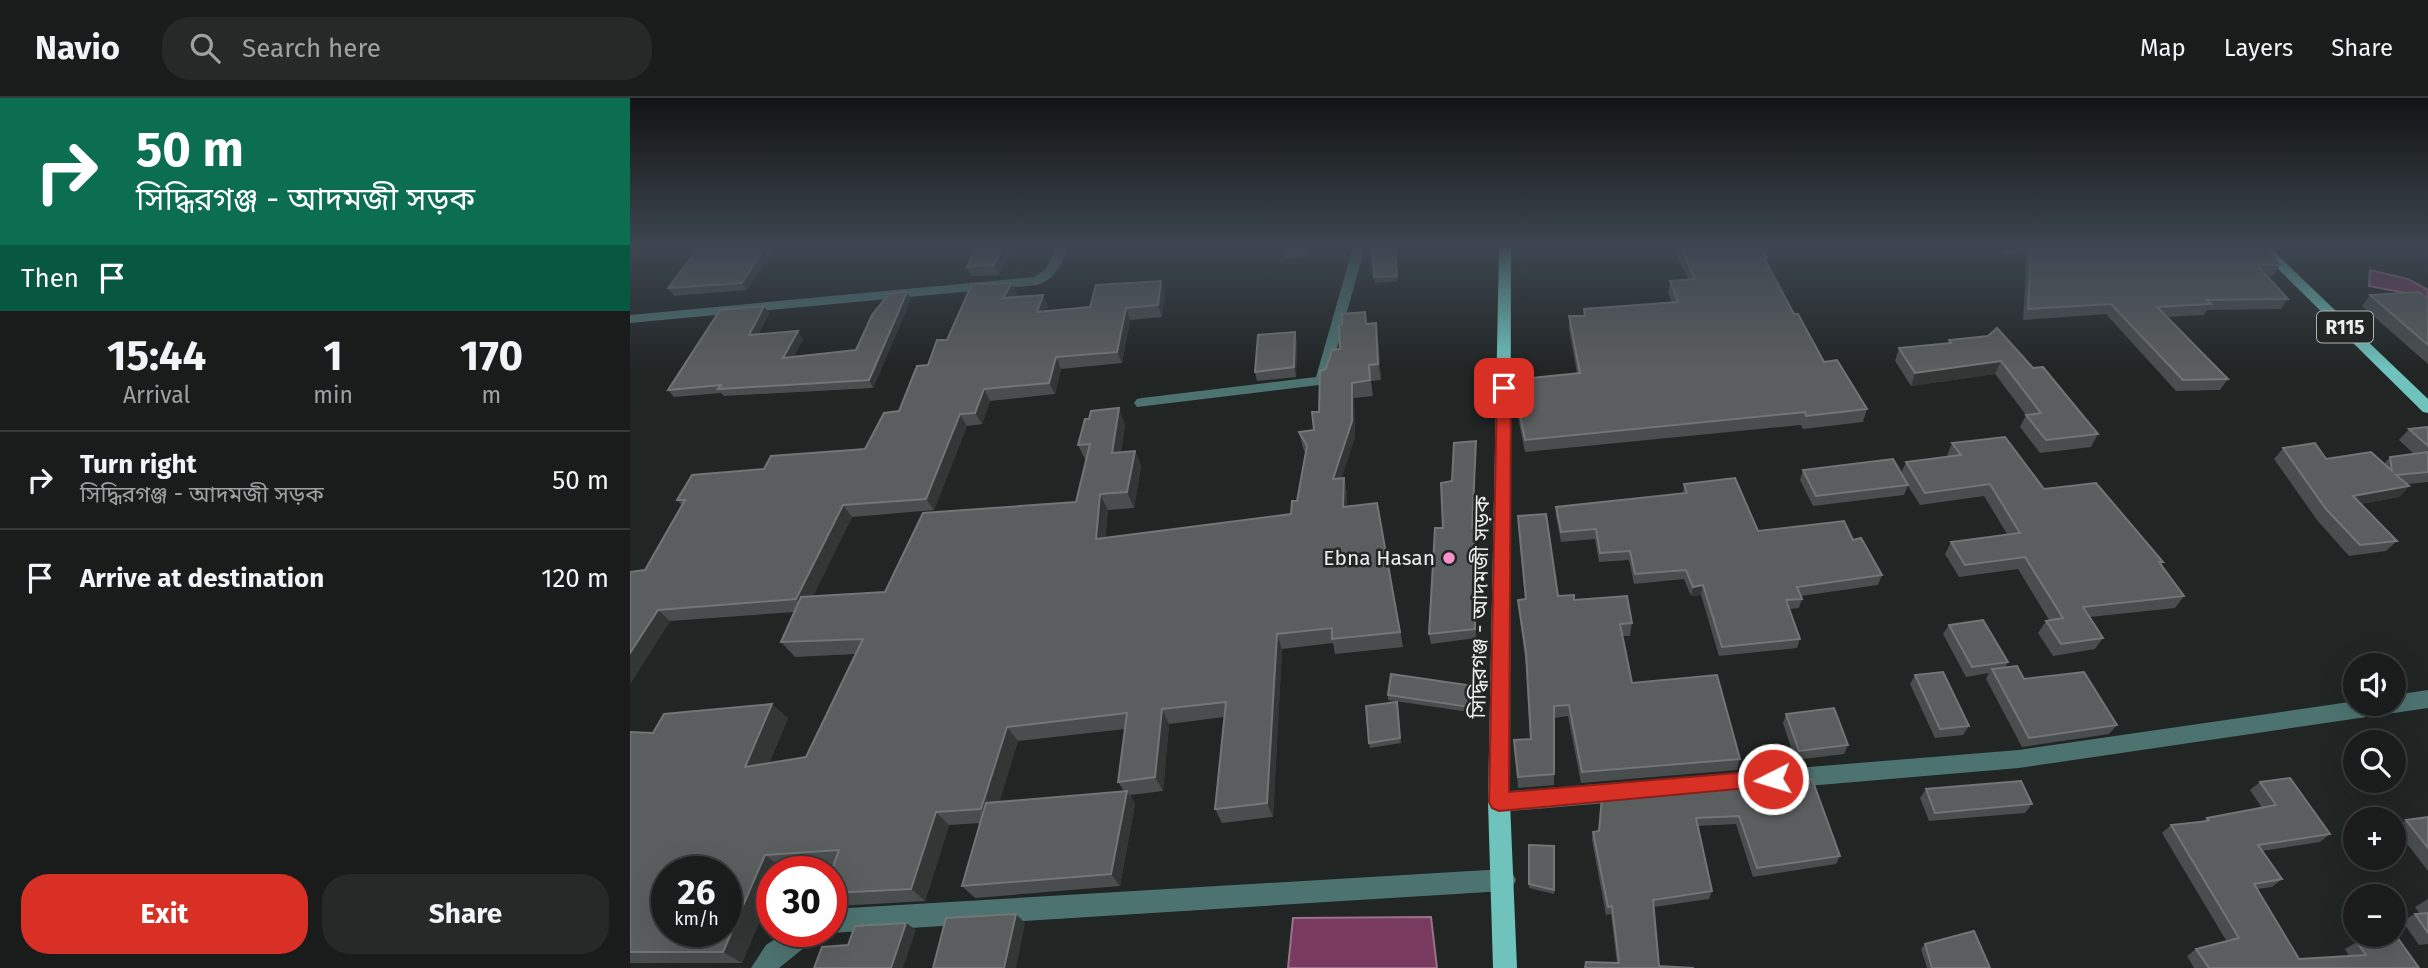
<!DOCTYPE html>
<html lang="en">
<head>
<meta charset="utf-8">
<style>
  :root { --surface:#191c1b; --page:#262928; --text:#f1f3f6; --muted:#9fa1a3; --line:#373a3a; --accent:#d93025 }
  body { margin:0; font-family:"Fira Sans","Noto Sans Bengali",sans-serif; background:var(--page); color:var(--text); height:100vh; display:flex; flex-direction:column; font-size:26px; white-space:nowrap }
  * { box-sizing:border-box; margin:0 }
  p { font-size:23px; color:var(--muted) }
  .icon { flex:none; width:38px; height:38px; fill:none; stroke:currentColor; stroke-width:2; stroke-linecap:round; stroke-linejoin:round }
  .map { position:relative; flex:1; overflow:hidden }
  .side { display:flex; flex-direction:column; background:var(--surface); width:630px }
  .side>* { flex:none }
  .guide { background:#0b6e4f; color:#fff; overflow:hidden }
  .fabs { position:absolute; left:1713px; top:555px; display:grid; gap:14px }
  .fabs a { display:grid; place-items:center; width:63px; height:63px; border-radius:50%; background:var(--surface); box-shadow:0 7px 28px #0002,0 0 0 2px var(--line); font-size:35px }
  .speed { position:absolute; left:21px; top:758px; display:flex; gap:14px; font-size:35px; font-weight:700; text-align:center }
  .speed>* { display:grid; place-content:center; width:91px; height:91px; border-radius:50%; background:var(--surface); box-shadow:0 7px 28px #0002,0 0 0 2px var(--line); line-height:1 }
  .speed small { font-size:18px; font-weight:400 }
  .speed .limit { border:10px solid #d22; background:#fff; color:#111 }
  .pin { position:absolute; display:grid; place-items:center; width:60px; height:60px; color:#fff; margin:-30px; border-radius:14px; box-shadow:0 4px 10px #0006 }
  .me { position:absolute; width:77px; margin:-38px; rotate:265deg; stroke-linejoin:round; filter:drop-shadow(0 0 5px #0008) }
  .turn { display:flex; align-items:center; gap:24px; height:147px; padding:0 21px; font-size:32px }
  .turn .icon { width:91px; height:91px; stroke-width:2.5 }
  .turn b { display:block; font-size:49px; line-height:60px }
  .then { display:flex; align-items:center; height:66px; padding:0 21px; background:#0003; gap:14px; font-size:26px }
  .eta { display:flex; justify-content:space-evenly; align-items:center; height:119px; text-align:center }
  .eta b { font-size:42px; font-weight:700; line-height:49px }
  .cta { display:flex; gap:14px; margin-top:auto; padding:14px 21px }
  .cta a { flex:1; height:80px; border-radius:28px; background:var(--accent); color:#fff; font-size:28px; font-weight:700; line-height:80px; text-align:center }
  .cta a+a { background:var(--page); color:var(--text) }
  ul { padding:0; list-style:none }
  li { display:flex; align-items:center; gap:21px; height:98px; padding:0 21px; border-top:2px solid var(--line) }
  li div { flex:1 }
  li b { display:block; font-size:26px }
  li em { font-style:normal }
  header { display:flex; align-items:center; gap:42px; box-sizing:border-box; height:98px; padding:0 35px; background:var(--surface); border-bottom:2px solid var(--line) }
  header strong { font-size:33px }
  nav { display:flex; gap:38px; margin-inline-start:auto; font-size:24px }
  .search { width:490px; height:63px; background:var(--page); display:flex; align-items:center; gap:18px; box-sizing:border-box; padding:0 24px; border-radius:28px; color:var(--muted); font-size:26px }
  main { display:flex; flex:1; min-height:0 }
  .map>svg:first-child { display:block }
</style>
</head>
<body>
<header>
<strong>Navio</strong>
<div class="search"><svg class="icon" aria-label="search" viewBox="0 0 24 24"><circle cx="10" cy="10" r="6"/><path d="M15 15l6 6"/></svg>Search here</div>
<nav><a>Map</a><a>Layers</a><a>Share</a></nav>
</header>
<main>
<section class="side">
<div class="guide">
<div class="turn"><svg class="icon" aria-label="right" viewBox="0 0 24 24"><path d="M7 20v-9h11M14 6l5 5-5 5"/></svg><div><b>50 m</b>সিদ্ধিরগঞ্জ - আদমজী সড়ক</div></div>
<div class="then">Then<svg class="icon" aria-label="arrive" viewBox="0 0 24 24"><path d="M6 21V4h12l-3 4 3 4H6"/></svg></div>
</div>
<div class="eta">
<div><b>15:44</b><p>Arrival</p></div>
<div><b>1</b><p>min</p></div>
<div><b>170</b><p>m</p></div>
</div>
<ul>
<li><svg class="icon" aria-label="right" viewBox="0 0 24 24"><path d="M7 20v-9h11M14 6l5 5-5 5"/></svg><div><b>Turn right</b><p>সিদ্ধিরগঞ্জ - আদমজী সড়ক</p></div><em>50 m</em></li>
<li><svg class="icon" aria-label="arrive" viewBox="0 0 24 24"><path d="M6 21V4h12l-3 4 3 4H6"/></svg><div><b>Arrive at destination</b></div><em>120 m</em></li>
</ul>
<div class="cta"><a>Exit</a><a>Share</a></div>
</section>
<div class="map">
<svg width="1798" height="870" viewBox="0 0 1798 870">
  <rect width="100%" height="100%" fill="#212524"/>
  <g fill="#783b5f" stroke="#9a718a" stroke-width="2">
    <polygon points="1740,172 1778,181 1798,192 1798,210 1776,195 1739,188"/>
    <polygon points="801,819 807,870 658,870 663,820"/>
  </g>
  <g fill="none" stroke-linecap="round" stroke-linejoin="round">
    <g fill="#4d7370" fill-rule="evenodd">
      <path d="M426,149H438C432,166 426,181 407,187L0,225V217L404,179L416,171Z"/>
      <polygon points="723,149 735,149 697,286 507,309 504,305 507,301 512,300 686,279"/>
      <polygon points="1798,592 1798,610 1389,670 869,714 861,711 858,704 861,697 869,694 1389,652 1726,603 1726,606 1764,606 1764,597"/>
      <polygon points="874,771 882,774 886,782 882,790 874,793 201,835 196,833 201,833 201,811"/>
      <polygon points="157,833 189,833 185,841 149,870 121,870 136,847"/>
    </g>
    <g fill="#70c3bd" fill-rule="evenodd">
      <polygon points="869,149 881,149 880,704 887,870 863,870 858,704"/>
      <polygon points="1626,149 1639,149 1798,301 1798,315 1793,314"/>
    </g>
  </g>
  <g fill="#494d4d" fill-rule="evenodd">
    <polygon points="63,149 145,149 117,192 44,198 38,190 66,153"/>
    <polygon points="382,149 369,177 341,178 337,169"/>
    <polygon points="652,149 679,149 679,158 654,160"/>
    <polygon points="742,149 765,149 768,183 745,185"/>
    <polygon points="1043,149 1131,149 1137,160 1136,165 1164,216 1194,264 1237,311 1233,324 1173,331 1171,327 895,354 883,295 883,282 947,275 939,231 939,218 954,218 954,211 1042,204 1038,195 1040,183 1058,181"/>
    <polygon points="1368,149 1637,149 1650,167 1643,178 1637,178 1658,201 1651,211 1577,212 1574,217 1537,219 1598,281 1590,292 1546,293 1476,216 1393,222 1397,155 1374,156"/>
    <path d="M531,183L535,194L532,219L500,222L492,265L431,271L425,296L360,303L352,326L337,328L304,412L222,419L183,498L255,494L446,404L456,363L448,347L495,326L491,354L505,353L511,368L504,410L478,412L475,440L661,416L667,403L676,356L673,350L669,334L684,332L689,314L696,271L710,251L737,226L748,241L751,282L741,283L743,298L724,300L725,339L711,380H714L717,396L716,409L747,405L773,549L705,556L703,545L652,551L643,719L592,725L585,711L594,619L539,626L533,693L500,697L505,706L490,788L345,800L332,788L351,725L319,727L295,803L208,808L201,803V774L204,766L152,770L112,865H0V854L23,635L158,620L139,665L176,659L225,556L165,559L151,544L164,514L40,523L0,586V474L15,472L52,407L47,402L134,371L235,351L269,313L298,267L317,242L382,185L387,197L386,199L413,197L418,209L416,213L460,209ZM495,631L488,684L494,693L369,704L388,643Z"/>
    <polygon points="1740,197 1798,201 1798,266 1732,208"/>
    <polygon points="281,201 243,290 94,298 91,295 44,299 38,292 134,208 139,215 128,237 173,241 163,259 226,252"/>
    <polygon points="1319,242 1403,270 1468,336 1461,349 1410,355 1390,329 1396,317 1365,276 1281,288 1265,263 1269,250 1318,246"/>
    <polygon points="667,243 666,279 627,283 625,274"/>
    <polygon points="1798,329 1798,384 1777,386 1779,388 1769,399 1730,406 1767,443 1756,453 1719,458 1687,422 1644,361 1653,350 1696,361 1754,366 1760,359 1784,356 1769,342 1779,331"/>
    <polygon points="846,343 843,430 845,439 846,540 801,546 799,536 813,430 822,383"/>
    <polygon points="1322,345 1414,391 1533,464 1531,467 1554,498 1545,510 1460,519 1473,540 1465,551 1423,558 1408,535 1416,523 1419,522 1388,471 1329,479 1315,456 1321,444 1377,436 1354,398 1290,407 1278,388 1274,397 1183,408 1170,382 1173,372 1271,375 1276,364 1318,359 1317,358"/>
    <polygon points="1054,386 1128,433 1223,442 1252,477 1248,487 1171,498 1172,501 1169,510 1159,511 1170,541 1167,550 1089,558 1071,497 1061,498 1054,481 1004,486 999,462 969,464 965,441 931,444 926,418 926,409 1053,395"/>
    <polygon points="888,418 928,498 944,502 1002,525 1000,538 992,538 1002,585 1110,661 1107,672 951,685 938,618 924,620 924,687 888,690 884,642 900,641 896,567 889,514 888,502 895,501 888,430"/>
    <polygon points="1319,527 1378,564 1375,570 1394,581 1487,627 1479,636 1392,649 1356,581 1359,575 1336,579 1313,536"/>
    <polygon points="1285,577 1339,628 1333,637 1305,640 1280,586"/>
    <polygon points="844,588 845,593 839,614 758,602 758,597"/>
    <polygon points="768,609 771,645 740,650 739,645"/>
    <polygon points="1156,616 1218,647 1214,656 1165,662 1153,625"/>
    <polygon points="1182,681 1210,758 1206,766 1123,779 1106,726 1068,728 1082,793 1079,801 1024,809 1029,868 1064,870 955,870 956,864 987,865 981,816 976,817 962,742 963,734 969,733"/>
    <polygon points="1630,684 1700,736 1690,744 1632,753 1652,781 1642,789 1627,791 1669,861 1719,858 1715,851 1727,844 1789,870 1564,870 1557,858 1566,851 1597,844 1532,735 1541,727 1573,723 1577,720 1632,710 1620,692"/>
    <polygon points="1296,691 1402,706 1395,715 1299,723 1290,700"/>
    <polygon points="1798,719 1798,773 1765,730 1776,722"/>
    <polygon points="899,747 924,748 924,796 899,790"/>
    <polygon points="1798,801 1798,846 1789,847 1772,823 1785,816 1790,816 1785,809"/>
    <polygon points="1295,846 1360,870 1297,870 1291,851"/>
  </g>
  <g fill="#323635">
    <polygon points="0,149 10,149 0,163"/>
    <polygon points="135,149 145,149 117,192 112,185"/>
    <polygon points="373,149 382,149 369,177 364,167"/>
    <polygon points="531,183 535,194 532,219 528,207"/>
    <polygon points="382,185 387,197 379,212 373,200"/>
    <polygon points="277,194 281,201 243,290 239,282"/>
    <polygon points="413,197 418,209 412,226 407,214"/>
    <polygon points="134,208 139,215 124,245 119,237"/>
    <polygon points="496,210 500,222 492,265 487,254"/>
    <polygon points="746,225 748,241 751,282 748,266"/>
    <polygon points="168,233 173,241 158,267 153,260"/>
    <polygon points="665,234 667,243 666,279 664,269"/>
    <polygon points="426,259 431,271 425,296 419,285"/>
    <polygon points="1371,263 1365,276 1281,288 1285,275"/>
    <polygon points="722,285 724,300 725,339 706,396 703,381"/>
    <polygon points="354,291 360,303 352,326 345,315"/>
    <polygon points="489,310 495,326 489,370 482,355"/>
    <polygon points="330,316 337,328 304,412 296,401"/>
    <polygon points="846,343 846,352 842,439 842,430"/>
    <polygon points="505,353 511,368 504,410 497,394"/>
    <polygon points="714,380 717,396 716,425 713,409"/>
    <polygon points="1779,388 1769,399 1713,409 1723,398"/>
    <polygon points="470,396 478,412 474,456 466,441"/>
    <polygon points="213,407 222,419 176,513 166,501"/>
    <polygon points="1073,487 1071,497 1061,498 1063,489"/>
    <polygon points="28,512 40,523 0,586 0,555"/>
    <polygon points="647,536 652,551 643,719 637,705"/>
    <polygon points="844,588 845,593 839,614 839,609"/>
    <polygon points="142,606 158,620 131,683 115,669"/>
    <polygon points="532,611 539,626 533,693 525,679"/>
    <polygon points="377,629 388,643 363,724 351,711"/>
    <polygon points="497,693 505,706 490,788 481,776"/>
    <polygon points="306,714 319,727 295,803 281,791"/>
    <polygon points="135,757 152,770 150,774 142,774 142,794 112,865 93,854"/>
    <polygon points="386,816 395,825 386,870 374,870"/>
    <polygon points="276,825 286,832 273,870 261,870"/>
  </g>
  <g fill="#5b5e5e" stroke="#717575" stroke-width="2" fill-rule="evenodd">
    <polygon points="69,149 135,149 112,185 38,190"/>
    <polygon points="346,149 373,149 364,167 337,169"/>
    <polygon points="742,149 765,149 767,178 744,179"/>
    <polygon points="1051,149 1131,149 1137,160 1134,160 1164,216 1168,216 1194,264 1207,262 1237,311 1176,318 1175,314 895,342 883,282 950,275 939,218 955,218 954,211 1048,204 1040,183 1065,181"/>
    <polygon points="1401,149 1637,149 1650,167 1627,167 1658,201 1576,202 1581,206 1527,209 1598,281 1553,282 1481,206 1398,211"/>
    <polygon points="531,183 528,207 496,210 487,254 426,259 419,285 354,291 345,315 330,316 296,401 213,407 166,501 28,512 0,555 0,474 15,472 55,402 47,402 62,377 134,371 141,358 235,351 254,315 269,313 287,268 298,267 307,242 317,242 342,186 382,185 373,200 413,197 407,214 460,209 466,187"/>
    <polygon points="277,194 239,282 88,291 91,287 38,292 90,212 134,208 119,237 168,233 153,260 226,252 242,217 259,196"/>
    <polygon points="1789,194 1798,201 1798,247 1740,197"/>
    <path d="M735,214L736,226L746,225L748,266L739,267L740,282L722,285V323L703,381L714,380L713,409L747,405L770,534L702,541V530L647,536L637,705L585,711L596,604L532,611L525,679L488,684L497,615L377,629L351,711L306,714L281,791L201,795V774L209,752L135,757L93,854H0V634L23,635L34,616L142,606L115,669L176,659L233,541L151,544L171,499L255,494L293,415L446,404L460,346L448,347L455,321H459L461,313L489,310L482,355L505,353L497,394L470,396L466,441L661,416L662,403H667L677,348L669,334L684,332L682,314H689L690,273L696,271L702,252L710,251L709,228L712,226V216ZM37,774H96V833H37Z"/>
    <polygon points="1367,230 1403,270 1413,269 1468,336 1416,342 1396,317 1411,315 1371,263 1285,275 1269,250 1321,245 1319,242 1358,238"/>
    <polygon points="665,234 664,269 625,274 628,237"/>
    <polygon points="1798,329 1798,348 1779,331"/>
    <polygon points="1375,339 1414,391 1466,385 1533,464 1529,464 1554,498 1453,509 1473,540 1431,546 1416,523 1433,520 1395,459 1335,467 1321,444 1390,435 1360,386 1295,395 1276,364 1331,357 1322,345"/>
    <polygon points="846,343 842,430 844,430 845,531 799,536 805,430 813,430 811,385 822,383 824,345"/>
    <polygon points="1685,345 1696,361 1741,354 1762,373 1760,359 1798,354 1798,374 1766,377 1779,388 1723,398 1767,443 1730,447 1696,411 1653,350"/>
    <polygon points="1263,361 1278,387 1186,398 1173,372"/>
    <polygon points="1105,380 1128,433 1214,423 1223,442 1231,440 1252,477 1167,489 1172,501 1156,502 1170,541 1092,549 1073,487 1063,489 1056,472 1005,476 1000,453 970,455 966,431 931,434 926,409 1057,395 1054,386"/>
    <polygon points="916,416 928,498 944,497 944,502 997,498 1002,525 990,526 1002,585 1087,577 1110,661 952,674 939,607 924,608 924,676 888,679 884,642 901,641 896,555 888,502 896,501 888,418"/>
    <polygon points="1353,522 1378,564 1342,569 1319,527"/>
    <polygon points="1387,568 1394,581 1454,574 1487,627 1399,640 1362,571"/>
    <polygon points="1313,574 1339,628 1310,631 1285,577"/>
    <polygon points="761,576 844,588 839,609 758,597"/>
    <polygon points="767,604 770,640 739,645 736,608"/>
    <polygon points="1204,610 1218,647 1169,653 1156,616"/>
    <polygon points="1660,680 1700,736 1628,747 1652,781 1624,786 1669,861 1736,857 1727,844 1767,839 1789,870 1579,870 1566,851 1609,840 1541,727 1579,723 1577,720 1646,707 1630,684"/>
    <polygon points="1182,681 1210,758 1127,770 1109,718 1066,720 1082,793 1023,802 1029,868 1064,870 955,870 956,864 989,865 982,808 978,809 963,734 969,733 972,699"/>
    <polygon points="1391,683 1402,706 1305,715 1296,691"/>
    <polygon points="497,693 481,776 332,788 356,705"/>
    <polygon points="1798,719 1798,750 1776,722"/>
    <polygon points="899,747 924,748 924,792 899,786"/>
    <polygon points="1798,815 1798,835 1785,816"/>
    <polygon points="386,816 374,870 303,870 316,820"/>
    <polygon points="276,825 261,870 184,870 192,849 218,847 225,828"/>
    <polygon points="1344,833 1360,870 1302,870 1295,846"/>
  </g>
  <linearGradient id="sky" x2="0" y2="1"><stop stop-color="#121414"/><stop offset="0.55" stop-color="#3d4650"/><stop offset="1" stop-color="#3d4650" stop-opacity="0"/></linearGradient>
  <rect width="1798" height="271" fill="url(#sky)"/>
  <polygon fill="#d93025" stroke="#8d1f18" stroke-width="2" points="874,286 881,290 879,694 1143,672 1150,675 1153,681 1150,687 869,713 862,710 859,704 867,290"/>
  <circle fill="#f890cc" stroke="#212524" stroke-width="2.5" cx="819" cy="460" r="7"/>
  <g text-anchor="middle" stroke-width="5" stroke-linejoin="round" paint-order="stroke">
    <rect fill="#212524" stroke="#aeb2b1" stroke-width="2" x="1687" y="213.5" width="56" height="31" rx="5"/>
    <g font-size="19" font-weight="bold" fill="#ebeeed">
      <text x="1715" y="236">R115</text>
    </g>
    <g font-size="21" fill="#ebeeed" stroke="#212524" text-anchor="end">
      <text x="805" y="467">Ebna Hasan</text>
    </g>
    <g font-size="21" fill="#ebeeed" stroke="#212524">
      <text transform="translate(850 509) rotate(-89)" y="7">সিদ্ধিরগঞ্জ - আদমজী সড়ক</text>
    </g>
  </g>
</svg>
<div class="fabs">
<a><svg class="icon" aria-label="sound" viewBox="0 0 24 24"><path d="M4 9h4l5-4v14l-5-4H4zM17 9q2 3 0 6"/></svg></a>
<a><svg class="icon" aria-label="search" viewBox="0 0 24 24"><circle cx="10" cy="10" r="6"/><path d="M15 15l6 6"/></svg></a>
<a>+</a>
<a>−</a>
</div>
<div class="speed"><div>26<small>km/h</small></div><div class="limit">30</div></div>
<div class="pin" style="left:874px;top:290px;background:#d93025"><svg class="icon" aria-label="arrive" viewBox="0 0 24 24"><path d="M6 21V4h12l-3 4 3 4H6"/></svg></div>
<svg class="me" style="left:1143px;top:681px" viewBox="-20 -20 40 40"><circle r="17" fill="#d93025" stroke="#fff" stroke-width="3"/><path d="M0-11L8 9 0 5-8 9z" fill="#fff"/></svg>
</div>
</main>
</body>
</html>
